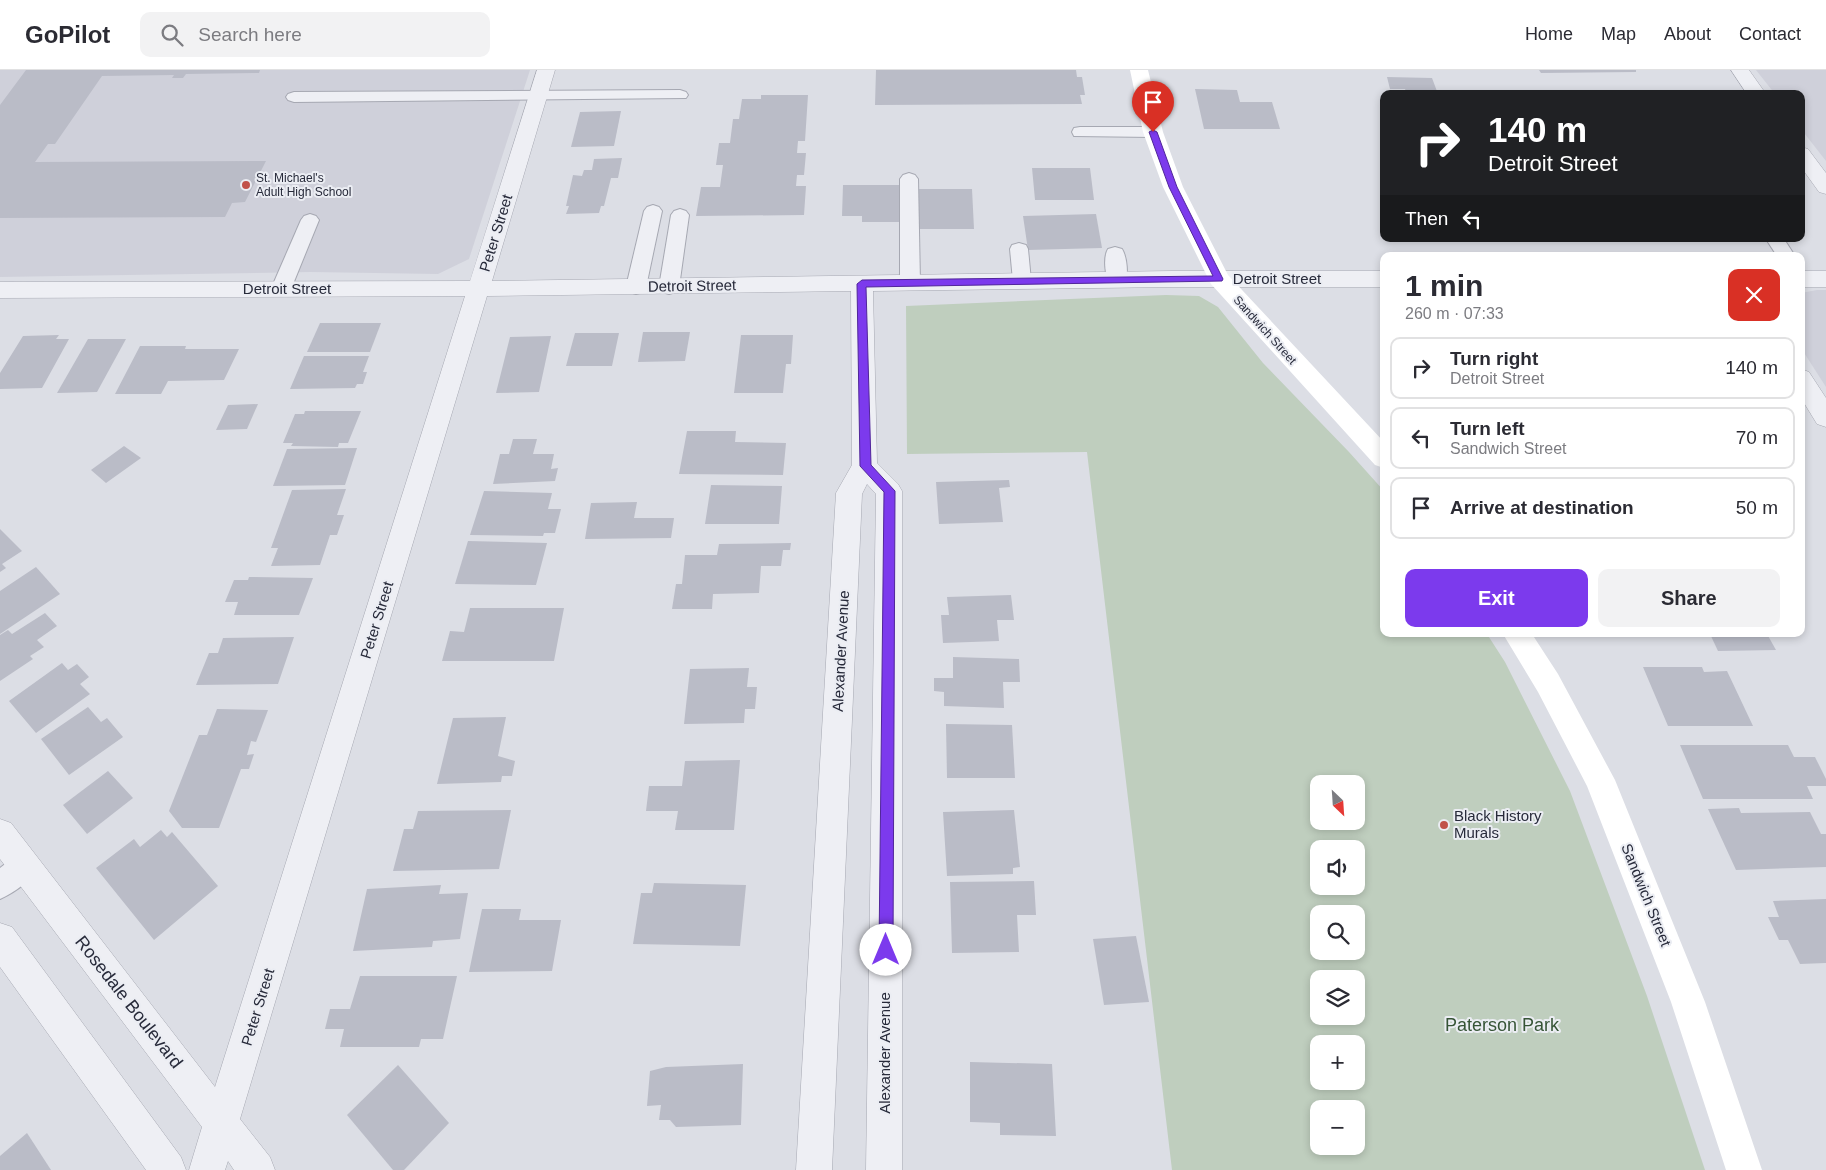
<!DOCTYPE html>
<html lang="en">
<head>
<meta charset="utf-8">
<style>
  :root { --surface:#fff; --page:#f2f2f3; --text:#2b2b33; --muted:#7c7c81; --line:#e1e1e2; --accent:#7c3aed }
  body { margin:0; font-family:Arial,sans-serif; background:var(--page); color:var(--text); height:100vh; display:flex; flex-direction:column; font-size:19px; white-space:nowrap }
  * { box-sizing:border-box; margin:0 }
  p { font-size:16px; color:var(--muted) }
  .icon { flex:none; width:28px; height:28px; fill:none; stroke:currentColor; stroke-width:2; stroke-linecap:round; stroke-linejoin:round }
  .map { position:relative; flex:1; overflow:hidden }
  .details { position:absolute; left:1380px; top:182px; width:425px; height:385px; display:flex; flex-direction:column; background:var(--surface); border-radius:10px; box-shadow:0 2px 8px #0003 }
  .details>* { flex:none }
  .guide { position:absolute; left:1380px; top:20px; width:425px; height:152px; border-radius:10px; box-shadow:0 2px 8px #0003; background:#202124; color:#fff; overflow:hidden }
  .needle { width:32px; rotate:155deg }
  .buttons { position:absolute; left:1310px; top:705px; display:grid; gap:10px }
  .buttons a { display:grid; place-items:center; width:55px; height:55px; border-radius:10px; background:var(--surface); box-shadow:0 2px 8px #0003; font-size:25px }
  .pin { position:absolute; display:grid; place-items:center; width:42px; height:42px; color:#fff; margin:-51px -21px; border-radius:50% 50% 50% 0; rotate:-45deg; box-shadow:0 0 5px #0007 }
  .pin .icon { rotate:45deg }
  .me { position:absolute; width:55px; margin:-28px; rotate:0deg; stroke-linejoin:round; filter:drop-shadow(0 0 4px #0008) }
  .turn { display:flex; align-items:center; gap:18px; height:105px; padding:0 25px; font-size:22px }
  .turn .icon { width:65px; height:65px; stroke-width:2.5 }
  .turn b { display:block; font-size:35px; line-height:42px }
  .then { display:flex; align-items:center; height:48px; padding:0 25px; background:#0003; gap:10px; font-size:19px }
  .round { display:grid; place-items:center; flex:none; width:52px; height:52px; border-radius:10px; background:var(--page) }
  .headline { display:flex; align-items:center; justify-content:space-between; height:85px; padding:0 25px }
  h1 { font-size:30px; font-weight:600; line-height:38px }
  .action { display:flex; gap:10px; margin-top:auto; padding:10px 25px }
  .action a { flex:1; height:58px; border-radius:10px; background:var(--accent); color:#fff; font-size:20px; font-weight:600; line-height:58px; text-align:center }
  .action a+a { background:var(--page); color:var(--text) }
  ul { padding:0; list-style:none }
  li { display:flex; align-items:center; gap:15px; height:62px; margin:0 10px 8px; padding:0 15px; border:2px solid var(--line); border-radius:10px }
  li div { flex:1 }
  li b { display:block; font-size:19px }
  li em { font-style:normal }
  header { display:flex; align-items:center; gap:30px; box-sizing:border-box; height:70px; padding:0 25px; background:var(--surface); border-bottom:1px solid var(--line) }
  header strong { font-size:24px }
  nav { display:flex; gap:28px; margin-inline-start:auto; font-size:18px }
  .search { width:350px; height:45px; background:var(--page); display:flex; align-items:center; gap:12px; box-sizing:border-box; padding:0 18px; border-radius:10px; color:var(--muted); font-size:19px }
  .map>svg:first-child { display:block }
</style>
</head>
<body>
<header>
<strong>GoPilot</strong>
<div class="search"><svg class="icon" aria-label="search" viewBox="0 0 24 24"><circle cx="10" cy="10" r="6"/><path d="M15 15l6 6"/></svg>Search here</div>
<nav><a>Home</a><a>Map</a><a>About</a><a>Contact</a></nav>
</header>
<div class="map">
<svg width="1826" height="1100" viewBox="0 0 1826 1100">
  <rect width="100%" height="100%" fill="#dcdee5"/>
  <g fill="#cfd0da">
    <polygon points="0,0 530,0 469,189 438,204 311,202 0,207"/>
    <polygon points="1756,0 1826,0 1826,91 1801,59 1801,24 1775,24"/>
    <polygon points="1817,220 1826,220 1826,317 1801,278 1801,223"/>
  </g>
  <path fill="#bfcebe" fill-rule="evenodd" d="M1166,225L1199,226L1218,237L1263,293L1349,382L1384,421V564H1487L1505,592L1570,721L1647,926L1705,1100H1172L1087,382L907,384L906,236ZM1319,714H1356V751H1319ZM1319,779H1356V816H1319ZM1319,844H1356V881H1319ZM1319,909H1356V946H1319ZM1319,974H1356V1011H1319ZM1319,1039H1356V1076H1319Z"/>
  <g fill="#babcc7">
    <polygon points="26,0 260,0 259,3 186,4 183,8 172,8 174,5 102,6 55,74 48,74 35,92 266,91 245,132 232,133 225,147 0,148 0,35"/>
    <polygon points="876,0 1076,0 1077,7 1082,7 1085,25 1080,25 1082,34 875,35"/>
    <polygon points="1539,0 1636,0 1636,2 1541,3"/>
    <polygon points="1387,7 1432,8 1438,24 1407,24 1405,19 1390,19"/>
    <polygon points="1195,19 1237,20 1240,32 1272,32 1280,59 1204,59"/>
    <polygon points="1469,21 1567,21 1569,24 1470,24"/>
    <polygon points="761,25 808,25 805,71 798,71 797,83 806,83 804,105 797,105 796,116 806,116 804,145 696,146 701,117 720,117 723,95 716,95 719,73 730,73 733,49 739,49 742,29 761,29"/>
    <polygon points="621,41 614,76 571,77 580,42"/>
    <polygon points="622,88 618,108 611,108 604,136 601,136 599,143 566,144 569,136 566,136 573,105 582,106 584,100 592,100 594,89"/>
    <polygon points="1032,98 1090,98 1094,130 1035,130"/>
    <polygon points="843,115 900,115 900,152 862,152 862,146 842,146"/>
    <polygon points="914,119 972,119 974,159 915,159"/>
    <polygon points="1096,144 1102,178 1028,180 1023,146"/>
    <polygon points="320,253 381,253 370,282 307,282"/>
    <polygon points="643,262 690,262 685,291 638,292"/>
    <polygon points="575,263 619,263 612,296 566,296"/>
    <polygon points="59,265 56,269 69,269 42,318 0,319 0,303 23,266"/>
    <polygon points="741,265 793,265 791,294 786,294 783,323 734,323"/>
    <polygon points="551,266 539,322 496,323 510,267"/>
    <polygon points="88,269 126,269 97,322 57,323"/>
    <polygon points="140,276 186,276 185,279 239,279 224,310 168,311 161,324 115,324"/>
    <polygon points="304,286 369,286 363,302 367,302 363,314 357,314 355,318 290,319"/>
    <polygon points="258,334 247,359 216,360 228,335"/>
    <polygon points="305,341 361,341 348,373 339,373 338,377 291,376 293,373 283,373 295,344 304,344"/>
    <polygon points="687,361 736,361 735,372 786,373 783,405 679,404"/>
    <polygon points="513,369 537,369 533,384 554,384 551,399 558,398 555,411 493,414 500,384 509,384"/>
    <polygon points="124,376 141,388 106,413 91,400"/>
    <polygon points="357,378 345,415 273,416 287,379"/>
    <polygon points="1009,410 1010,417 999,418 1003,452 939,454 936,412"/>
    <polygon points="711,415 782,416 779,454 705,454"/>
    <polygon points="346,419 337,445 344,445 337,465 330,465 320,495 271,496 278,478 271,478 292,420"/>
    <polygon points="484,421 552,423 548,439 561,439 555,463 544,463 543,466 470,465"/>
    <polygon points="637,432 634,448 674,448 671,468 585,469 591,433"/>
    <polygon points="0,459 22,481 2,494 6,498 0,502"/>
    <polygon points="468,471 547,473 536,515 455,514"/>
    <polygon points="791,473 790,480 783,480 781,496 761,496 759,523 713,524 712,539 672,539 676,514 682,514 685,485 717,485 719,474"/>
    <polygon points="36,497 60,524 0,564 0,521"/>
    <polygon points="249,507 313,508 299,545 234,545 238,532 225,532 234,510 248,510"/>
    <polygon points="1011,525 1014,550 997,550 999,571 943,573 941,545 949,545 947,527"/>
    <polygon points="470,538 564,538 554,591 442,591 450,561 464,562"/>
    <polygon points="45,543 57,556 37,570 44,577 30,586 33,589 0,611 0,565 8,560 12,564"/>
    <polygon points="1710,564 1767,564 1776,580 1718,581"/>
    <polygon points="294,567 278,614 196,615 209,583 218,583 223,568"/>
    <polygon points="953,587 1019,589 1020,612 1003,612 1004,638 944,636 944,622 934,621 934,608 953,608"/>
    <polygon points="62,593 68,600 77,594 89,607 80,614 90,624 36,663 9,631"/>
    <polygon points="1643,597 1702,597 1704,602 1727,601 1753,656 1668,656"/>
    <polygon points="749,598 747,617 757,617 755,639 745,639 744,653 684,654 690,599"/>
    <polygon points="88,637 101,652 107,648 123,667 69,705 41,669"/>
    <polygon points="217,639 268,640 256,672 251,671 247,685 254,684 249,699 241,699 219,758 182,758 169,741 199,665 207,665"/>
    <polygon points="506,647 498,686 515,691 512,706 502,706 501,712 437,714 453,648"/>
    <polygon points="946,654 1012,655 1015,708 947,708"/>
    <polygon points="1680,675 1788,675 1794,687 1815,687 1826,709 1826,716 1807,716 1813,729 1703,729"/>
    <polygon points="740,690 734,760 675,760 678,741 646,741 649,716 682,716 685,691"/>
    <polygon points="108,701 133,728 87,764 63,735"/>
    <polygon points="1739,738 1741,743 1810,742 1821,764 1826,764 1826,797 1736,800 1708,739"/>
    <polygon points="511,740 499,799 393,801 404,759 413,759 418,741"/>
    <polygon points="1014,740 1020,797 1013,798 1013,804 947,806 943,742"/>
    <polygon points="161,760 167,767 172,762 218,816 154,870 96,798 134,769 140,777"/>
    <polygon points="1034,811 1036,845 1017,845 1019,882 952,883 950,812"/>
    <polygon points="654,813 746,815 740,876 633,874 641,823 652,823"/>
    <polygon points="441,815 439,824 468,823 460,869 433,871 432,877 353,881 367,819"/>
    <polygon points="1826,829 1826,893 1800,894 1788,870 1779,870 1768,847 1779,847 1773,831"/>
    <polygon points="482,839 521,839 519,850 561,850 552,901 469,902"/>
    <polygon points="1136,866 1149,932 1104,935 1093,869"/>
    <polygon points="360,906 457,906 443,969 421,969 419,977 340,977 344,959 325,959 330,939 350,939"/>
    <polygon points="970,992 1052,994 1056,1066 1000,1065 1000,1053 970,1052"/>
    <polygon points="743,994 741,1055 676,1057 670,1050 659,1050 661,1035 647,1036 650,1001 666,997"/>
    <polygon points="398,995 449,1053 404,1100 393,1100 347,1045"/>
    <polygon points="27,1063 51,1100 0,1100 0,1086"/>
  </g>
  <g fill="none" stroke-linecap="round" stroke-linejoin="round">
    <g stroke="#a6a8b2" stroke-width="2">
      <g id="lane">
        <polygon points="680,20 686,22 688,25 686,28 294,32 288,30 286,27 288,24 294,22"/>
        <polygon points="1080,57 1153,57 1159,58 1161,62 1159,66 1153,67 1074,66 1072,62 1074,58"/>
        <polygon points="909,103 915,105 918,109 920,213 917,218 910,220 903,218 900,213 900,109 903,105"/>
        <polygon points="653,135 659,137 662,141 646,217 643,222 636,224 629,222 626,217 644,141 647,137"/>
        <polygon points="680,139 686,141 689,145 679,217 676,222 669,224 662,222 659,217 671,145 674,141"/>
        <polygon points="310,144 316,146 319,150 291,219 288,224 281,226 274,224 271,219 301,150 304,146"/>
        <polygon points="1766,169 1784,169 1795,186 1777,186"/>
        <polygon points="1019,173 1026,175 1028,179 1031,211 1029,216 1022,218 1015,216 1013,211 1010,179 1012,175"/>
        <path d="M1115,177L1122,179C1127,187 1129,206 1124,215L1117,216L1110,215C1105,206 1103,187 1108,179Z"/>
        <path d="M24,783L34,787L38,796C31,811 15,822 0,829V798L14,787Z"/>
      </g>
    </g>
    <g stroke="#a6a8b2" stroke-width="1">
      <g id="street">
        <polygon points="537,0 555,0 492,211 1172,201 1384,201 1384,217 1172,217 873,221 877,393 898,414 902,421 902,1100 866,1100 876,424 867,414 862,424 832,1100 796,1100 836,423 852,395 851,221 487,226 240,1049 270,1087 275,1100 234,1100 228,1091 225,1100 189,1100 202,1057 0,789 0,749 11,753 215,1017 465,226 0,228 0,212 470,211"/>
        <polygon points="1731,0 1749,0 1766,24 1747,24"/>
        <polygon points="1801,77 1808,79 1826,103 1826,124 1819,122 1801,97"/>
        <rect x="1801" y="201" width="25" height="16"/>
        <polygon points="1801,299 1809,302 1826,328 1826,357 1817,354 1801,328"/>
        <polygon points="0,853 12,857 181,1087 186,1100 146,1100 0,897"/>
      </g>
    </g>
    <use href="#lane" fill="#eeeff4" fill-rule="evenodd"/>
    <use href="#street" fill="#eeeff4" fill-rule="evenodd"/>
    <g fill="#fff" fill-rule="evenodd">
      <polygon points="1130,0 1148,0 1163,62 1183,117 1228,205 1384,372 1384,398 1375,395 1211,214 1163,117 1143,62"/>
      <polygon points="1503,564 1532,564 1558,604 1615,710 1705,932 1762,1100 1726,1100 1671,932 1587,716 1538,622"/>
    </g>
  </g>
  <polygon fill="#7c3aed" stroke="#51269a" points="1153,60 1157,62 1177,117 1223,209 1222,211 866,217 871,395 895,421 893,880 891,885 886,887 881,885 879,880 884,422 860,396 857,214 862,210 1213,206 1169,117 1149,62"/>
  <g fill="#c1514a" stroke="#ebedf3" stroke-width="2">
    <circle cx="246" cy="115" r="5"/>
    <circle cx="1444" cy="755" r="5"/>
  </g>
  <g text-anchor="middle" stroke-width="4" stroke-linejoin="round" paint-order="stroke">
    <g font-size="12" fill="#272a3a" stroke="#ebedf3" text-anchor="start">
      <text x="256" y="112">St. Michael's<tspan x="256" dy="14">Adult High School</tspan></text>
    </g>
    <g font-size="12" fill="#272a3a" stroke="#ebedf3">
      <text transform="translate(1265 260) rotate(48)" y="4">Sandwich Street</text>
    </g>
    <g font-size="15" fill="#272a3a" stroke="#ebedf3">
      <text transform="translate(496 163) rotate(-73)" y="5">Peter Street</text>
      <text x="1277" y="214">Detroit Street</text>
      <text transform="translate(692 216) rotate(-1)" y="5">Detroit Street</text>
      <text x="287" y="224">Detroit Street</text>
      <text transform="translate(377 550) rotate(-73)" y="5">Peter Street</text>
      <text transform="translate(841 581) rotate(-87)" y="5">Alexander Avenue</text>
      <text transform="translate(1646 825) rotate(68)" y="5">Sandwich Street</text>
      <text transform="translate(258 937) rotate(-73)" y="5">Peter Street</text>
      <text transform="translate(885 983) rotate(-90)" y="5">Alexander Avenue</text>
    </g>
    <g font-size="15" fill="#272a3a" stroke="#ebedf3" text-anchor="start">
      <text x="1454" y="751">Black History<tspan x="1454" dy="17">Murals</tspan></text>
    </g>
    <g font-size="18" fill="#272a3a" stroke="#ebedf3">
      <text transform="translate(129 932) rotate(52)" y="6">Rosedale Boulevard</text>
    </g>
    <g font-size="18" fill="#365436" stroke="#ebedf3">
      <text x="1502" y="961">Paterson Park</text>
    </g>
  </g>
</svg>
<div class="buttons">
<a><svg class="needle" viewBox="-14 -14 28 28"><path d="M0-13l5 13h-10z" fill="#e53935"/><path d="M0 13l5-13h-10z" fill="#7c7c81"/></svg></a>
<a><svg class="icon" aria-label="sound" viewBox="0 0 24 24"><path d="M4 9h4l5-4v14l-5-4H4zM17 9q2 3 0 6"/></svg></a>
<a><svg class="icon" aria-label="search" viewBox="0 0 24 24"><circle cx="10" cy="10" r="6"/><path d="M15 15l6 6"/></svg></a>
<a><svg class="icon" aria-label="layers" viewBox="0 0 24 24"><path d="M12 4l9 5-9 5-9-5zM3 14l9 5 9-5"/></svg></a>
<a>+</a>
<a>−</a>
</div>
<div class="pin" style="left:1153px;top:62px;background:#d93025"><svg class="icon" aria-label="arrive" viewBox="0 0 24 24"><path d="M6 21V4h12l-3 4 3 4H6"/></svg></div>
<svg class="me" style="left:886px;top:880px" viewBox="-20 -20 40 40"><circle r="19" fill="#fff"/><path d="M0-13L10 11 0 6-10 11z" fill="#7c3aed"/></svg>
<div class="guide">
<div class="turn"><svg class="icon" aria-label="right" viewBox="0 0 24 24"><path d="M7 20v-9h11M14 6l5 5-5 5"/></svg><div><b>140 m</b>Detroit Street</div></div>
<div class="then">Then<svg class="icon" aria-label="left" viewBox="0 0 24 24"><path d="M17 20v-9H6M10 6l-5 5 5 5"/></svg></div>
</div>
<section class="details">
<div class="headline"><div><h1>1 min</h1><p>260 m · 07:33</p></div><a class="round" style="background:#d93025;color:#fff"><svg class="icon" aria-label="close" viewBox="0 0 24 24"><path d="M6 6l12 12M18 6L6 18"/></svg></a></div>
<ul>
<li><svg class="icon" aria-label="right" viewBox="0 0 24 24"><path d="M7 20v-9h11M14 6l5 5-5 5"/></svg><div><b>Turn right</b><p>Detroit Street</p></div><em>140 m</em></li>
<li><svg class="icon" aria-label="left" viewBox="0 0 24 24"><path d="M17 20v-9H6M10 6l-5 5 5 5"/></svg><div><b>Turn left</b><p>Sandwich Street</p></div><em>70 m</em></li>
<li><svg class="icon" aria-label="arrive" viewBox="0 0 24 24"><path d="M6 21V4h12l-3 4 3 4H6"/></svg><div><b>Arrive at destination</b></div><em>50 m</em></li>
</ul>
<div class="action"><a>Exit</a><a>Share</a></div>
</section>
</div>
</body>
</html>
